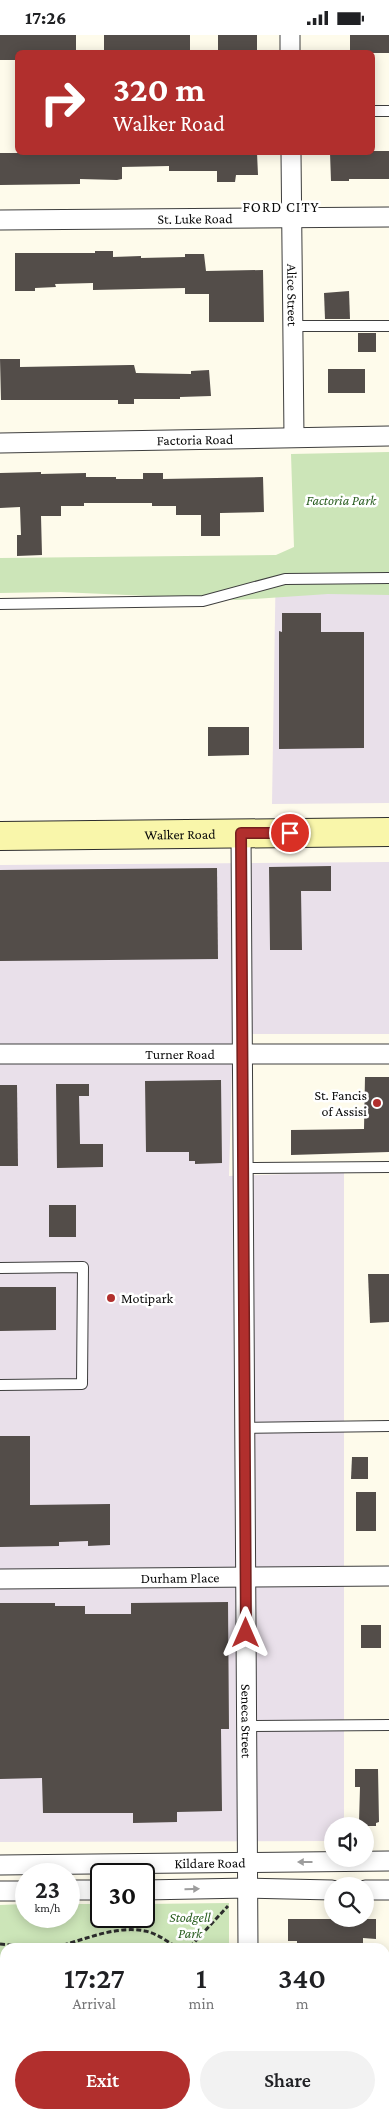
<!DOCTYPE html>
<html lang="en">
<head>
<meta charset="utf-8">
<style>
  :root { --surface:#fff; --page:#f2f2f2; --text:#202124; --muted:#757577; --accent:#b12f2d }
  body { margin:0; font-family:"Crimson Pro",serif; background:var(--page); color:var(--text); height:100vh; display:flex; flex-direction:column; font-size:19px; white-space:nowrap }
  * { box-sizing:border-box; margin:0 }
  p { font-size:16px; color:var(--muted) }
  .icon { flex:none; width:28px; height:28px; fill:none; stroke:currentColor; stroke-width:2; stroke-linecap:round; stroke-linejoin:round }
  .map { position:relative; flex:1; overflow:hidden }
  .drawer { position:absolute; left:0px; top:1908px; width:390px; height:176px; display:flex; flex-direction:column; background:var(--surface); border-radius:15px 15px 0 0; box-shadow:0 2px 12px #0003 }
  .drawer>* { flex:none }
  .hud { position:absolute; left:15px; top:15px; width:360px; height:105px; border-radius:8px; box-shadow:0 2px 12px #0003; background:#b12f2d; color:#fff; overflow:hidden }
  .fabs { position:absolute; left:324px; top:1782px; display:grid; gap:10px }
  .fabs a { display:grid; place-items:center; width:50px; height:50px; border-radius:50%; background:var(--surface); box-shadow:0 2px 12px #0003; font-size:25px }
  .speed { position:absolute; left:15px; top:1828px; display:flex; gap:10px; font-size:25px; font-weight:700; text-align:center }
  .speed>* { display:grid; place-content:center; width:65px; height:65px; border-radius:50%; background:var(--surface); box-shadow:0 2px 12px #0003; line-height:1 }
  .speed small { font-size:12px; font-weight:400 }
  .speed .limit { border:2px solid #111; border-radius:8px; background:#fff; color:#111 }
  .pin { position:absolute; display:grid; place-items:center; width:42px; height:42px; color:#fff; margin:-21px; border:2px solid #fff; border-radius:50%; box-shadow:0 1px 5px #0007 }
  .me { position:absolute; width:55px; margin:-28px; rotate:0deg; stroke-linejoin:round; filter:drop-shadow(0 0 4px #0008) }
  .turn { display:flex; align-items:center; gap:18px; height:105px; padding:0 15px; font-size:22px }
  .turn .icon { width:65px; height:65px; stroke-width:2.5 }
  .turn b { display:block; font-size:35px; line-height:42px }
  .eta { display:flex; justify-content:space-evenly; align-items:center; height:85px; text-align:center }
  .eta b { font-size:30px; font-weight:600; line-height:35px }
  .primary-button { display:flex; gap:10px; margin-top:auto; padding:10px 15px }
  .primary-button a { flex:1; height:58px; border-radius:30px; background:var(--accent); color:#fff; font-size:20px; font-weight:600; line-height:58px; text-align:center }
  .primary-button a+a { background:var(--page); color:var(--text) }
  .status { display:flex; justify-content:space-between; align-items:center; height:35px; padding:0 25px; background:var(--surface); direction:ltr }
  .status svg { height:14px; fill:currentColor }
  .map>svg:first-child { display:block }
</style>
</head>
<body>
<div class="status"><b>17:26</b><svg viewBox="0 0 49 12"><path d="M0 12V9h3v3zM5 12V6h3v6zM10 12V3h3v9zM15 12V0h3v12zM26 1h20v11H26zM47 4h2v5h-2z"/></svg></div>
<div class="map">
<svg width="389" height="2083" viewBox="0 0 389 2083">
  <rect width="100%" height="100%" fill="#fefbeb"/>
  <g fill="#e9e0ea">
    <polygon points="389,513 389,768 272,769 276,520"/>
    <polygon points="389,827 389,999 233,999 229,1141 344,1137 344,1791 332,1791 332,1806 0,1807 0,830"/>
  </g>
  <g fill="#cce5b8">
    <polygon points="389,417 389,560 328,559 237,565 60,557 0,558 0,523 276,520 294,512 291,419"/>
    <polygon points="229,1868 229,1912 5,1912 5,2079 232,2079 232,2083 0,2083 0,1870 26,1869 26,1881 69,1881 69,1869 101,1869 101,1881 144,1881 144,1869"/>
  </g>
  <g fill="#534d49">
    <polygon points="0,0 76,0 76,18 18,18 18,25 0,25"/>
    <rect x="104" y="0" width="86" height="18"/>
    <rect x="218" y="0" width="39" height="18"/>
    <rect x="350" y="0" width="39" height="18"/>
    <polygon points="372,116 389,116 389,144 349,144 349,146 331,146 330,118 372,118"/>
    <polygon points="0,118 257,118 258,140 236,140 235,147 217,147 217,136 169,136 169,131 122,132 122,144 117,145 80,144 80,149 0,150"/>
    <polygon points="95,216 113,216 113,222 141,221 141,223 185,222 185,219 204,219 206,236 263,235 264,287 209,287 209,259 185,259 185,253 93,255 93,248 55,249 56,252 35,253 35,256 15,256 15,218 95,218"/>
    <polygon points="349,256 350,284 325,284 324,258"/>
    <rect x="358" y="298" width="18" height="19"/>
    <polygon points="0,324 20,324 20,332 130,330 134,330 136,338 191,339 191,336 209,335 211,361 180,362 180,364 134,364 134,369 118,369 118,365 1,365"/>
    <rect x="328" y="334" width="37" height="24"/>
    <polygon points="41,437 41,439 86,438 86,442 116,442 116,444 143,444 143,438 163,438 163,444 263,442 264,477 220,478 220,501 201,501 201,480 176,480 176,471 152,471 152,468 84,468 84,471 61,471 61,481 41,481 42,520 17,521 17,500 21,500 20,472 0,473 0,438"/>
    <polygon points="282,578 321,578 321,597 364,597 364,713 279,714 279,596 282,597"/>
    <polygon points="208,692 249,692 249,720 208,721"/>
    <polygon points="331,831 331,856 301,856 302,915 270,915 269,832"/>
    <polygon points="217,833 218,924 0,926 0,835"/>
    <polygon points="365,1042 389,1042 389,1117 291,1120 291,1095 364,1094"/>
    <polygon points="221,1045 222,1128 195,1129 195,1126 189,1126 189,1117 146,1117 145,1046"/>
    <polygon points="56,1049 89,1049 89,1061 79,1061 80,1109 103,1109 103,1132 57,1133"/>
    <polygon points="0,1050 17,1050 18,1131 0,1131"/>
    <rect x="49" y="1170" width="27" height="32"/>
    <polygon points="368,1239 389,1239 389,1287 370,1288"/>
    <polygon points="0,1252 56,1252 56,1295 0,1296"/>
    <polygon points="0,1401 30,1401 30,1470 110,1469 110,1510 88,1511 88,1506 59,1507 59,1511 0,1512"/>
    <polygon points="352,1422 368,1422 368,1444 351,1444"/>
    <rect x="356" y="1457" width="20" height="39"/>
    <polygon points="228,1567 229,1694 221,1694 222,1776 177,1777 177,1787 133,1788 133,1778 43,1778 42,1743 0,1744 0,1568 55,1568 55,1571 85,1571 85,1579 131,1579 131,1568"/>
    <rect x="361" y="1590" width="20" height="23"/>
    <polygon points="355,1734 378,1734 379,1787 376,1788 376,1791 362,1791 362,1787 359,1787 360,1752 355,1752"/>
    <polygon points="288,1884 376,1884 376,1904 363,1903 363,1908 339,1908 339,1912 320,1912 320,1910 297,1910 297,1906 288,1906"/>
  </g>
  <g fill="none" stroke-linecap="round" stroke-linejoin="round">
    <g stroke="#3e3e3e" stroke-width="12">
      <g id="service">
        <polyline points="372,76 389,76"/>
        <polyline points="293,291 389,291"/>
        <polyline points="0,569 203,566 285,544 389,543"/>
        <polyline points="242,1133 389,1132"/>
        <polyline points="0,1233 83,1232 82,1349 0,1350"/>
        <polyline points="244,1393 389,1391"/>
        <polyline points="246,1691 389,1690"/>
        <polyline points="385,1948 389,1948"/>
      </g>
    </g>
    <g stroke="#3e3e3e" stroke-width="21">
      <g id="minor">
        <polyline points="290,0 290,18"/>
        <path id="s1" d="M291,118L294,402"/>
        <path id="s2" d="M0,185L389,182"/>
        <path id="s3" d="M0,408L389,401"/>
        <path id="s4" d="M241,798L248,1912"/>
        <path id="s5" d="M0,1019H389"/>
        <path id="s6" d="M0,1544L389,1541"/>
        <path id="s7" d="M0,1830L389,1826"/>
        <polyline points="69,1855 101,1855"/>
        <polyline points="144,1855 248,1853 332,1855"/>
        <polyline points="365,1855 389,1855"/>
        <polyline points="0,1856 26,1856"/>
        <polyline points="385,2049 389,2049"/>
        <polyline points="250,2079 250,2083"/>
      </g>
    </g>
    <g stroke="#2d2d2d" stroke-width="30">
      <g id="secondary">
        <path id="s8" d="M0,801L389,797"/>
      </g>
    </g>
    <g stroke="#2d2d2d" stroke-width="3" stroke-dasharray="5 2.5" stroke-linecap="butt">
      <polyline points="0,1909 32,1912"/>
      <path d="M56,1912C84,1905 116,1890 145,1896C156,1898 167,1906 176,1912"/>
      <polyline points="190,1912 228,1871"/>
      <polyline points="140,2083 144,2079"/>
    </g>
    <use href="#service" stroke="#fff" stroke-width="10"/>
    <use href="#minor" stroke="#fff" stroke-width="19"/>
    <use href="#secondary" stroke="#f9f6aa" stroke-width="28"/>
  </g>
  <defs><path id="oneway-solid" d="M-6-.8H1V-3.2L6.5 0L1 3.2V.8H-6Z" transform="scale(1.25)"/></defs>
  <g fill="#9d9d9d">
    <use href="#oneway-solid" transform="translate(305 1827) rotate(180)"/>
    <use href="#oneway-solid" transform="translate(192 1854) rotate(-1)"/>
  </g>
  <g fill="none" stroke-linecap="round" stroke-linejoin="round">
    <g stroke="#731f1d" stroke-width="12">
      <polyline id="route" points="246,1598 241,798 290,798"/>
    </g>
    <use href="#route" stroke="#b12f2d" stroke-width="9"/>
  </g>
  <g fill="#b12f2d" stroke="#fff" stroke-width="2">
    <circle cx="377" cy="1068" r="5"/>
    <circle cx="111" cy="1263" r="5"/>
  </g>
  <g text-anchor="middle" stroke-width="5" stroke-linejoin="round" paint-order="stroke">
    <g font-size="14" fill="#0b0b0b" stroke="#fff">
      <text dy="5" stroke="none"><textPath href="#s2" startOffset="195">St. Luke Road</textPath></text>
      <text dy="5" stroke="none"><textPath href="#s1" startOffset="142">Alice Street</textPath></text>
      <text dy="5" stroke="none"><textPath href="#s3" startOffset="195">Factoria Road</textPath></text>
      <text dy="5" stroke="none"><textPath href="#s8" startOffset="180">Walker Road</textPath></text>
      <text dy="5" stroke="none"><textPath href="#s5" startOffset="180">Turner Road</textPath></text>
      <text dy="5" stroke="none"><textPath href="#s6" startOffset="180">Durham Place</textPath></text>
      <text dy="5" stroke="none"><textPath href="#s4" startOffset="888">Seneca Street</textPath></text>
      <text dy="5" stroke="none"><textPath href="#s7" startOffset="210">Kildare Road</textPath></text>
    </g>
    <g font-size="14" font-style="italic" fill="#2a5e21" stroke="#fff">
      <text x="341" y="470">Factoria Park</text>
      <text x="190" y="1887">Stodgell<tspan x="190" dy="16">Park</tspan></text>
    </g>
    <g font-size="14" fill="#0b0b0b" stroke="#fff" text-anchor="end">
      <text x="367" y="1065">St. Fancis<tspan x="367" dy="16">of Assisi</tspan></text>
      <text x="121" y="1268" text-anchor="start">Motipark</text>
    </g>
    <g font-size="15" letter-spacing="1" fill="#0b0b0b" stroke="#fff">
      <text x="281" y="177">FORD CITY</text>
    </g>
  </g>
</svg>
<div class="fabs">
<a><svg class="icon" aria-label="sound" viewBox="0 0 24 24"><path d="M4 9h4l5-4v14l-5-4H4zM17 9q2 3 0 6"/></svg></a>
<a><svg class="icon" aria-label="search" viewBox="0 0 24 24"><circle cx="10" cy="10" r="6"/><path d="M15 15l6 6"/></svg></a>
</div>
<div class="speed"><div>23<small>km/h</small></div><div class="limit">30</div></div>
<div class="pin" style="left:290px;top:798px;background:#d93025"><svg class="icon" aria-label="arrive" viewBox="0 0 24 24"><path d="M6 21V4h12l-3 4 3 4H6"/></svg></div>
<svg class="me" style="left:246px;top:1598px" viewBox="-20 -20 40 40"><path d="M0-17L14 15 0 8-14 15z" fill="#b12f2d" stroke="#fff" stroke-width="4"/></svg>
<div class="hud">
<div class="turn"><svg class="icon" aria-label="right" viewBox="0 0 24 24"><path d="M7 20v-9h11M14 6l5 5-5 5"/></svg><div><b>320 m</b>Walker Road</div></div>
</div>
<section class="drawer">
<div class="eta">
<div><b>17:27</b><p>Arrival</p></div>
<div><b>1</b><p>min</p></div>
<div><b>340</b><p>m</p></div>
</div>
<div class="primary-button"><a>Exit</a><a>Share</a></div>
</section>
</div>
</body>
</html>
